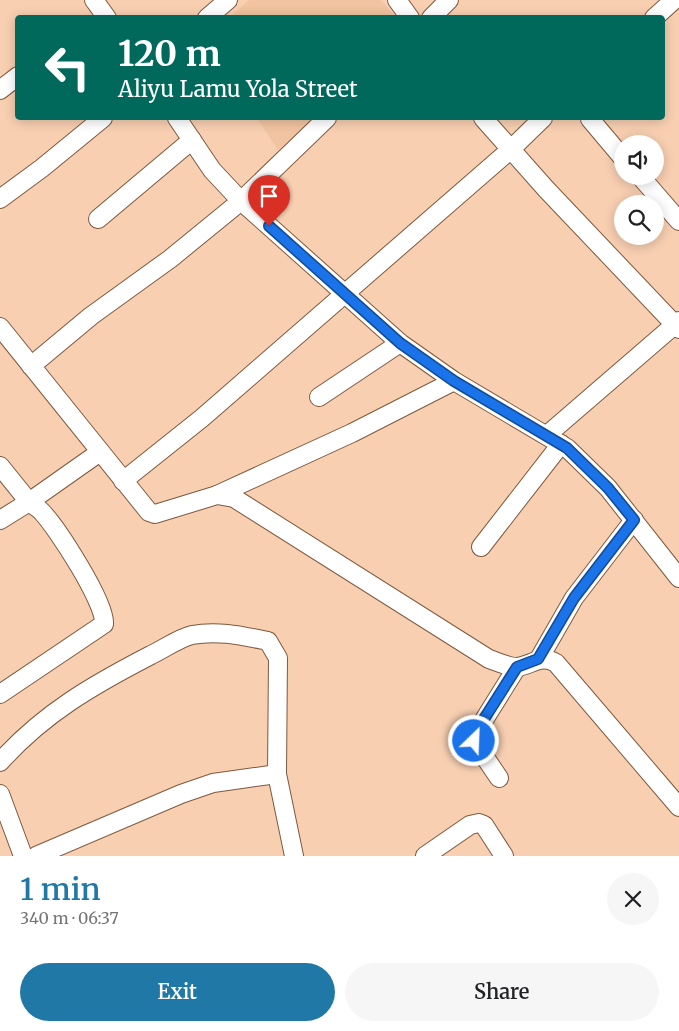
<!DOCTYPE html>
<html lang="en">
<head>
<meta charset="utf-8">
<style>
  :root { --surface:#fff; --page:#f6f6f6; --text:#202124; --muted:#757577; --accent:#2078a7 }
  body { margin:0; font-family:Merriweather,serif; background:var(--page); color:var(--text); height:100vh; display:flex; flex-direction:column; font-size:19px; white-space:nowrap }
  * { box-sizing:border-box; margin:0 }
  p { font-size:16px; color:var(--muted) }
  .icon { flex:none; width:28px; height:28px; fill:none; stroke:currentColor; stroke-width:2; stroke-linecap:round; stroke-linejoin:round }
  .map { position:relative; height:856px; overflow:hidden }
  .sheet { display:flex; flex-direction:column; background:var(--surface); flex:1 }
  .sheet>* { flex:none }
  .guide { position:absolute; left:15px; top:15px; width:650px; height:105px; border-radius:5px; box-shadow:0 2px 12px #0003; background:#00695c; color:#fff; overflow:hidden }
  .controls { position:absolute; left:614px; top:135px; display:grid; gap:10px }
  .controls a { display:grid; place-items:center; width:50px; height:50px; border-radius:50%; background:var(--surface); box-shadow:0 2px 12px #0003; font-size:25px }
  .pin { position:absolute; display:grid; place-items:center; width:42px; height:42px; color:#fff; margin:-51px -21px; border-radius:50% 50% 50% 0; rotate:-45deg; box-shadow:0 0 5px #0007 }
  .pin .icon { rotate:45deg }
  .me { position:absolute; width:55px; margin:-28px; rotate:24deg; stroke-linejoin:round; filter:drop-shadow(0 0 4px #0008) }
  .turn { display:flex; align-items:center; gap:18px; height:105px; padding:0 20px; font-size:22px }
  .turn .icon { width:65px; height:65px; stroke-width:2.5 }
  .turn b { display:block; font-size:35px; line-height:42px }
  .round { display:grid; place-items:center; flex:none; width:52px; height:52px; border-radius:26px; background:var(--page) }
  .summary { display:flex; align-items:center; justify-content:space-between; height:85px; padding:0 20px }
  h1 { font-size:30px; font-weight:600; line-height:38px; color:var(--accent) }
  .action { display:flex; gap:10px; margin-top:auto; padding:10px 20px }
  .action a { flex:1; height:58px; border-radius:30px; background:var(--accent); color:#fff; font-size:20px; font-weight:600; line-height:58px; text-align:center }
  .action a+a { background:var(--page); color:var(--text) }
  .map>svg:first-child { display:block }
</style>
</head>
<body>
<div class="map">
<svg width="679" height="856" viewBox="0 0 679 856">
  <rect width="100%" height="100%" fill="#f8cfb1"/>
  <g fill="#f2c3a0">
    <polygon points="249,0 381,0 396,17 230,17"/>
    <polygon points="257,118 313,118 278,150"/>
  </g>
  <g fill="none" stroke-linecap="round" stroke-linejoin="round">
    <g stroke="#7d593f" stroke-width="20">
      <g id="minor">
        <polyline points="94,0 107,18"/>
        <polyline points="397,0 410,18"/>
        <polyline points="207,18 228,0"/>
        <polyline points="431,18 449,0"/>
        <polyline points="654,18 674,0"/>
        <polyline points="0,90 18,76"/>
        <polyline points="177,118 212,170 241,201 400,343 454,381 567,448 608,488 679,578"/>
        <polyline points="483,118 546,189 679,329"/>
        <polyline points="590,119 622,157"/>
        <polyline points="640,176 679,221"/>
        <polyline points="0,199 42,168 103,118"/>
        <polyline points="98,219 192,140"/>
        <path d="M0,327L149,512L155,514L217,495L234,498L489,659C498,662 508,667 517,667C532,665 541,654 556,663L679,807"/>
        <polyline points="31,366 91,316 170,259 241,201 327,118"/>
        <polyline points="319,397 400,343"/>
        <polyline points="547,435 679,321"/>
        <polyline points="0,466 29,502 0,520"/>
        <polyline points="123,481 202,418 510,150 543,118"/>
        <polyline points="217,495 352,433 454,381"/>
        <polyline points="481,547 561,444"/>
        <polyline points="539,659 574,598 634,520"/>
        <path d="M0,694L104,624C106,603 57,528 42,512C38,508 33,505 29,502L100,452"/>
        <path d="M0,762C44,713 93,685 151,655C164,649 179,638 192,635C218,630 243,636 268,641L278,658L277,774L294,856"/>
        <polyline points="499,778 474,741 474,736 517,667"/>
        <polyline points="0,794 23,856"/>
        <polyline points="36,856 181,794 213,783 277,774"/>
        <polyline points="425,856 470,825 479,823 484,825 504,856"/>
      </g>
    </g>
    <use href="#minor" stroke="#fff" stroke-width="18"/>
  </g>
  <g fill="none" stroke-linecap="round" stroke-linejoin="round">
    <g stroke="#114b97" stroke-width="12">
      <polyline id="route" points="269,226 400,343 454,381 567,448 608,488 634,520 574,598 538,659 517,667 477,730 474,741"/>
    </g>
    <use href="#route" stroke="#1a73e8" stroke-width="9"/>
  </g>
</svg>
<div class="controls">
<a><svg class="icon" aria-label="sound" viewBox="0 0 24 24"><path d="M4 9h4l5-4v14l-5-4H4zM17 9q2 3 0 6"/></svg></a>
<a><svg class="icon" aria-label="search" viewBox="0 0 24 24"><circle cx="10" cy="10" r="6"/><path d="M15 15l6 6"/></svg></a>
</div>
<div class="pin" style="left:269px;top:226px;background:#d93025"><svg class="icon" aria-label="arrive" viewBox="0 0 24 24"><path d="M6 21V4h12l-3 4 3 4H6"/></svg></div>
<svg class="me" style="left:474px;top:741px" viewBox="-20 -20 40 40"><circle r="17" fill="#1a73e8" stroke="#fff" stroke-width="3"/><path d="M0-11L8 9 0 5-8 9z" fill="#fff"/></svg>
<div class="guide">
<div class="turn"><svg class="icon" aria-label="left" viewBox="0 0 24 24"><path d="M17 20v-9H6M10 6l-5 5 5 5"/></svg><div><b>120 m</b>Aliyu Lamu Yola Street</div></div>
</div>
</div>
<section class="sheet">
<div class="summary"><div><h1>1 min</h1><p>340 m · 06:37</p></div><a class="round"><svg class="icon" aria-label="close" viewBox="0 0 24 24"><path d="M6 6l12 12M18 6L6 18"/></svg></a></div>
<div class="action"><a>Exit</a><a>Share</a></div>
</section>
</body>
</html>
